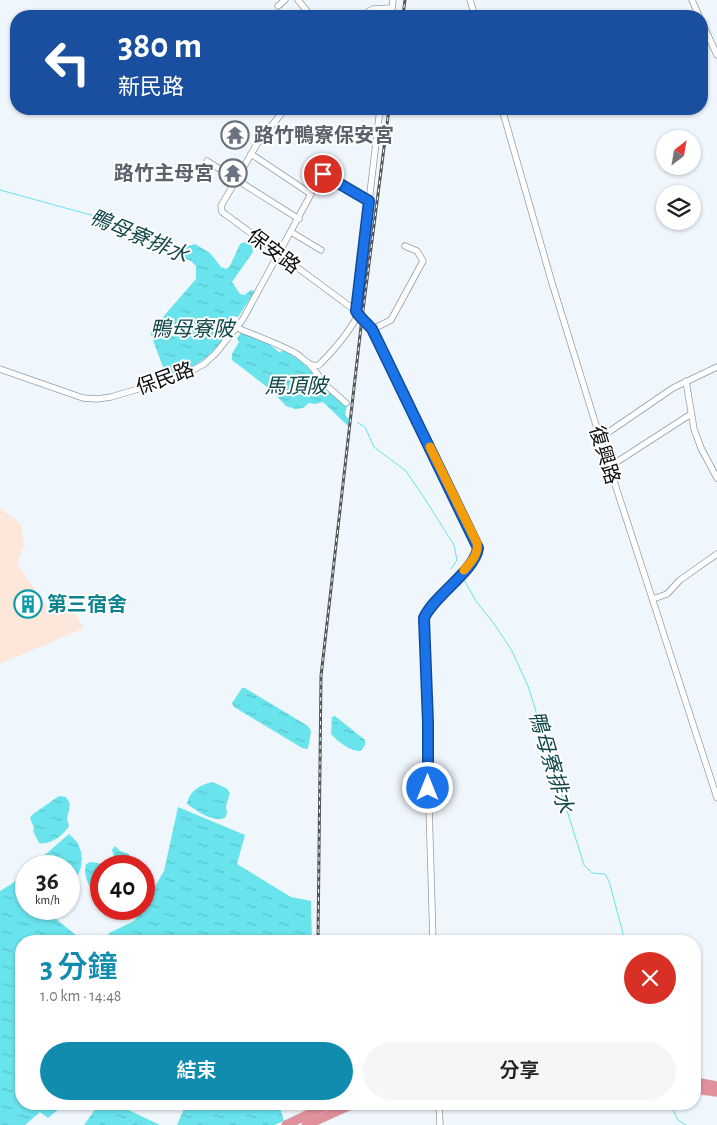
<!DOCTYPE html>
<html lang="zh-TW">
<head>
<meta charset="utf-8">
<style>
  :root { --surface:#fff; --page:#f6f6f6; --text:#202124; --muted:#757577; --accent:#118cae }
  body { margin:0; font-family:"Alegreya Sans","Noto Sans TC",sans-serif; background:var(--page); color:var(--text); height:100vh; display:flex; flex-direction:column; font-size:19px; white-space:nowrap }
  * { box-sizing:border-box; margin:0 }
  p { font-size:16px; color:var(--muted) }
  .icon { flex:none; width:28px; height:28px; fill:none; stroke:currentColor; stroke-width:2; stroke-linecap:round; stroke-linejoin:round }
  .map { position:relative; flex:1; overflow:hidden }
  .sheet { position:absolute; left:15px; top:935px; width:686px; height:175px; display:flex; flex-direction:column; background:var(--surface); border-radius:20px; box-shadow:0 1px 4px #0004 }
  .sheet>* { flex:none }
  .top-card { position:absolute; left:10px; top:10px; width:698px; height:105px; border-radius:20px; box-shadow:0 1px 4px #0004; background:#1a4fa0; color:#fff; overflow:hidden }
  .needle { width:32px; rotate:31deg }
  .fabs { position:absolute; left:656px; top:130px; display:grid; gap:10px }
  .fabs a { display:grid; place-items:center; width:45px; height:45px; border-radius:50%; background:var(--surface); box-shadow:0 1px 4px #0004; font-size:25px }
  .speed { position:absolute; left:15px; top:855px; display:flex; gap:10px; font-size:25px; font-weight:700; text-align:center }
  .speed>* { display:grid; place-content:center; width:65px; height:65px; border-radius:50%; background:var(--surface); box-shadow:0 1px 4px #0004; line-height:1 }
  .speed small { font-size:12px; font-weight:400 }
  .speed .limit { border:8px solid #d22; background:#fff; color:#111 }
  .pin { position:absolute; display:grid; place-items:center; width:42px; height:42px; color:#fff; margin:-21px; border:2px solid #fff; border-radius:50%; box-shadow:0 1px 5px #0007 }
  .me { position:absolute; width:55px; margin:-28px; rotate:0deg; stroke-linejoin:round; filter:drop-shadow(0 0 4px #0008) }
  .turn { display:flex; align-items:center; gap:18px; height:105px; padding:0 25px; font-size:22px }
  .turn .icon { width:65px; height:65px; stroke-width:2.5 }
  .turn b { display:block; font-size:35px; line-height:42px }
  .round { display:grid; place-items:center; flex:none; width:52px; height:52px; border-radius:26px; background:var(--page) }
  .summary { display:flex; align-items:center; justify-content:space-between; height:85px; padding:0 25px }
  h1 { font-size:30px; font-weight:600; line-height:38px; color:var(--accent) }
  .primary-button { display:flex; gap:10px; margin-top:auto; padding:10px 25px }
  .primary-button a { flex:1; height:58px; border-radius:30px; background:var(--accent); color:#fff; font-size:20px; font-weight:600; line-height:58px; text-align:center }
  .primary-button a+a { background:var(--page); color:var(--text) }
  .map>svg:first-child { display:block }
</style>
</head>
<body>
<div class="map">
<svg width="717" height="1125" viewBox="0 0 717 1125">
  <defs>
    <pattern id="water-ripples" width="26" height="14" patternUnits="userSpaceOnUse" patternTransform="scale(1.25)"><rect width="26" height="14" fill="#69e3ec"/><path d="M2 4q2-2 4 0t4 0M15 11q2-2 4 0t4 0" fill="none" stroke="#5ac2c9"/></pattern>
  </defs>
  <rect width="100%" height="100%" fill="#eff6fc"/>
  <polygon fill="#fde6da" points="0,508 21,524 24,545 17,563 48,609 69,603 84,628 0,664"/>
  <g fill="url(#water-ripples)">
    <path d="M245,242L252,246L253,252L232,282L240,294L245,295L251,290L255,291L238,317L233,316L230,318L232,330C216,349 199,369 173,373L163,367L150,332L196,279V266L191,261L179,256L184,247L195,244L210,253L221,267L226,269L230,266L240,244Z"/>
    <polygon points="241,332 268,343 279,352 285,350 303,363 347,406 345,415 350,420 348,426 323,402 315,404 309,403 303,408 295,409 286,406 272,391 232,360 232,354 239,342 237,339"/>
    <polygon points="242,688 245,688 308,726 311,731 308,749 302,748 234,707 232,703"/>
    <path d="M335,716L365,740V745L361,751C351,752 337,741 331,734L332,717Z"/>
    <path d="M212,782L226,788L230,793L226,806L227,813L225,818C211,822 199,812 187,804C189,791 200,785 212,782Z"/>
    <path d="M59,796L66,797L70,804L67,819L69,826C63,836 50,845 39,843L33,831L34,828L30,818L33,814Z"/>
    <polygon points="178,807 245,835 237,864 291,897 311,901 312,941 106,941 109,933 134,921 142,909 144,909 144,905 164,871"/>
    <path d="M69,834C72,837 78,842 79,846C85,860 81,877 69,885V866H32Z"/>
    <path d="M115,846L120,851L129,854V866H101V903C93,892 82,879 86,864L91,862L103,864L113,860L114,856L112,850Z"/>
    <polygon points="26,872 26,909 44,909 83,941 21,941 21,1104 65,1104 48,1118 40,1112 25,1125 0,1125 0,891 13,883"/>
    <polygon points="91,1104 116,1104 160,1125 84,1125 96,1108"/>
    <polygon points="182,1104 279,1104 284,1121 274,1125 177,1125 185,1106"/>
  </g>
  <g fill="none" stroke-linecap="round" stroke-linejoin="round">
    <g stroke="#69e3ec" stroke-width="1">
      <polyline points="0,190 91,215 120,226 167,252 182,253"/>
      <polyline points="358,423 365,427 374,447 406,471 423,496 454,545 457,560 451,569"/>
      <polyline points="464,580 476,601 495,625 512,651 528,686 584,865 592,873 605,874 609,881 625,941"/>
      <polyline points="670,1104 678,1120 686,1125"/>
    </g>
    <g stroke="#969da2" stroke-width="7">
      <g id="minor">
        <polyline points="298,0 311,16"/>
        <polyline points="470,0 475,16"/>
        <polyline points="692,0 699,16"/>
        <polyline points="278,6 285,0"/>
        <polyline points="361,16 373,9 392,8"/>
        <polyline points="391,16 393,0"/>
        <polyline points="701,20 717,55"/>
        <polyline points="285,109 257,144 221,206 222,212 225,214 356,311"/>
        <path d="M380,109L356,311C359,317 367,323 373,329L478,547L476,555L457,580L432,604L424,618L427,658L428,723V773L433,941"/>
        <polyline points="502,109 552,283 600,438 717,798"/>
        <polyline points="207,161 299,219"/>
        <polyline points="323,175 369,201"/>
        <polyline points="291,232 321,250"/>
        <path d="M237,328C256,336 277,343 295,353C303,357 309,368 319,365C334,350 348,334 358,315"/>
        <polyline points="373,329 391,320 423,261 417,251 405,246"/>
        <polyline points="310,365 328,387 346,403"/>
        <polyline points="0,369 83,398 97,399 111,397 182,376 204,364 216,353 243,319 311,194 251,154"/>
        <polyline points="686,381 694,429 701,448 717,478"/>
        <polyline points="600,438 673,388 717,367"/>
        <polyline points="609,467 691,414"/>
        <polyline points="653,599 667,594 680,580 717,554"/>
        <polyline points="439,1104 440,1125"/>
      </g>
    </g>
    <g stroke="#d3d3d4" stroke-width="10">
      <g id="highway">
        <polyline points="695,1082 717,1086"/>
        <polyline points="695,1089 717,1092"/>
      </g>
    </g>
    <use href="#minor" stroke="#fff" stroke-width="5.5"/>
    <use href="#highway" stroke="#e0909b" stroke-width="9"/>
    <g stroke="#53575a" stroke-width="3">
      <g id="rail">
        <polyline points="403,16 405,0"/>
        <polyline points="318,941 321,676 362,318 389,109"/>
        <polyline points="315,1125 315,1104"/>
      </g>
    </g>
    <use href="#rail" stroke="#fff" stroke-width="1" stroke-dasharray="4" stroke-linecap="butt"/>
    <g stroke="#d3d3d4" stroke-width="10" stroke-linecap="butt">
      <g id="highway-bridge">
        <polyline points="286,1125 330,1104"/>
        <polyline points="306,1125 353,1104"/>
      </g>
    </g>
    <use href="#highway-bridge" stroke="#e0909b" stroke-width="9"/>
  </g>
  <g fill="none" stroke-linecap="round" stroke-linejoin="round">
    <g stroke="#114b97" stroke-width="12">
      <path id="route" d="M323,174L369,201L356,311C359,317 367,323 372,329L478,548C475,571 434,595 424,618L428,723V788"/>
    </g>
    <use href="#route" stroke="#1a73e8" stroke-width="9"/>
    <path stroke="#f59e0b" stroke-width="9" d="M430,447L477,543C479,554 471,562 464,570"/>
  </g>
  <defs>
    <g id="temple-ring" transform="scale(1.4375)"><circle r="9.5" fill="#fff" stroke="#6b7280" stroke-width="1.5"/><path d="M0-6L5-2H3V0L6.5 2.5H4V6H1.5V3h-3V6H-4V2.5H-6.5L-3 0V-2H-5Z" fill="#6b7280"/></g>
    <g id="building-ring" transform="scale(1.4375)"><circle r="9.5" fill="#fff" stroke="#0f9aa8" stroke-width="1.5"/><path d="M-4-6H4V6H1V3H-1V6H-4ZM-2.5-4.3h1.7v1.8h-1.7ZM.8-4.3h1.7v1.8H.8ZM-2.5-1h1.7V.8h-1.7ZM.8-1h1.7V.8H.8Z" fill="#0f9aa8"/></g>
  </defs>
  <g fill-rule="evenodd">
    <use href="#temple-ring" x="235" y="135"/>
    <use href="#temple-ring" x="233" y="173"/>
    <use href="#building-ring" x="28" y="604"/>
  </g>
  <g text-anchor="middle" stroke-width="4" stroke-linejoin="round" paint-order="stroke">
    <g font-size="20" font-weight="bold" fill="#5b616d" stroke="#fff" text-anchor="start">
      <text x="254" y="142">路竹鴨寮保安宮</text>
      <text x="214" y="180" text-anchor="end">路竹主母宮</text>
    </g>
    <g font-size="20" fill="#0b0d0f" stroke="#fff">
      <text transform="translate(274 251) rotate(37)" y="7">保安路</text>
      <text transform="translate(165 378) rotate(-20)" y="7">保民路</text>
      <text transform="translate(605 455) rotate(73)" y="7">復興路</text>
    </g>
    <g font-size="20" font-weight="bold" fill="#0d838f" stroke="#fff" text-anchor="start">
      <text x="47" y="611">第三宿舍</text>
    </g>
    <g font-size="21" font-style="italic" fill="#11484c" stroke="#fff">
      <text transform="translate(139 236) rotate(23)" y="7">鴨母寮排水</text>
      <text x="192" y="336">鴨母寮陂</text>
      <text x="296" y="393">馬頂陂</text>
      <text transform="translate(551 762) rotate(73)" y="7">鴨母寮排水</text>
    </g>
  </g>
</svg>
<div class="fabs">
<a><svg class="needle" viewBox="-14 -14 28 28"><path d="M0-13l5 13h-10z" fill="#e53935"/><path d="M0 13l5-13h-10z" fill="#757577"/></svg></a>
<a><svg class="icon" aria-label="layers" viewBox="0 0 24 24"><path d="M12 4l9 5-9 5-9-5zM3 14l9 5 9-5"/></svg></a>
</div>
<div class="speed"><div>36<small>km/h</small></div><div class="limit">40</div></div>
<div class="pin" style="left:323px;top:174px;background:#d93025"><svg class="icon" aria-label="arrive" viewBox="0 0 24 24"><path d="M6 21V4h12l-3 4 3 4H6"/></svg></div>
<svg class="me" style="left:428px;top:788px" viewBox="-20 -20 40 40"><circle r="17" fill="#1a73e8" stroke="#fff" stroke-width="3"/><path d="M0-11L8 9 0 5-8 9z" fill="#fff"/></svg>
<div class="top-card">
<div class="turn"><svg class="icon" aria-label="left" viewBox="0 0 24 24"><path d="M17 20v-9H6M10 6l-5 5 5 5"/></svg><div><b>380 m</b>新民路</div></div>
</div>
<section class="sheet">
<div class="summary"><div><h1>3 分鐘</h1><p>1.0 km · 14:48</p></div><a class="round" style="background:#d93025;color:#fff"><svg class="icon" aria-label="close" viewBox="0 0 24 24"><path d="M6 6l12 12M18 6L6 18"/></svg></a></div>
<div class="primary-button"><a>結束</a><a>分享</a></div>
</section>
</div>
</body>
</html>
